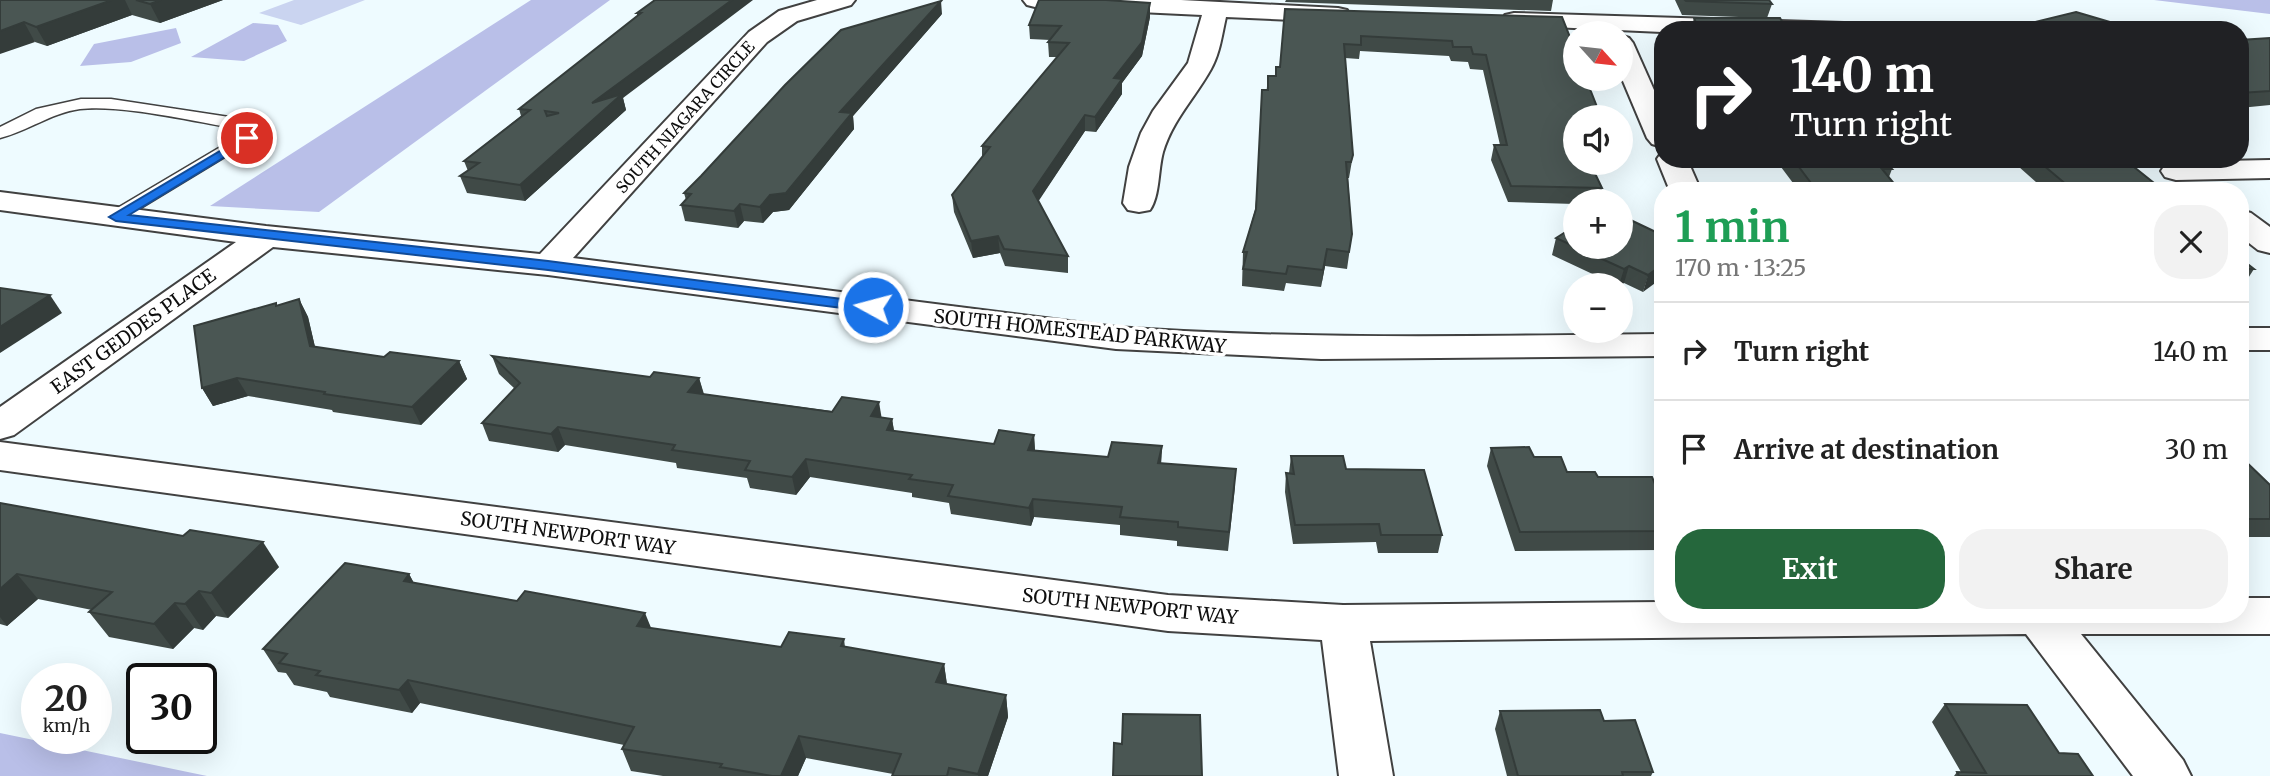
<!DOCTYPE html>
<html lang="en">
<head>
<meta charset="utf-8">
<style>
  :root { --surface:#fff; --page:#f2f2f2; --text:#222; --muted:#767676; --line:#e0e0e0; --accent:#25673c }
  body { margin:0; font-family:Merriweather,serif; background:var(--page); color:var(--text); height:100vh; display:flex; flex-direction:column; font-size:26px; white-space:nowrap }
  * { box-sizing:border-box; margin:0 }
  p { font-size:23px; color:var(--muted) }
  .icon { flex:none; width:38px; height:38px; fill:none; stroke:currentColor; stroke-width:2; stroke-linecap:round; stroke-linejoin:round }
  .map { position:relative; flex:1; overflow:hidden }
  .sheet { position:absolute; left:1654px; top:182px; width:595px; height:441px; display:flex; flex-direction:column; background:var(--surface); border-radius:28px; box-shadow:0 7px 28px #0002 }
  .sheet>* { flex:none }
  .top-card { position:absolute; left:1654px; top:21px; width:595px; height:147px; border-radius:28px; box-shadow:0 7px 28px #0002; background:#202124; color:#fff; overflow:hidden }
  .needle { width:46px; rotate:117deg }
  .fabs { position:absolute; left:1563px; top:21px; display:grid; gap:14px }
  .fabs a { display:grid; place-items:center; width:70px; height:70px; border-radius:50%; background:var(--surface); box-shadow:0 7px 28px #0002; font-size:35px }
  .speed { position:absolute; left:21px; top:663px; display:flex; gap:14px; font-size:35px; font-weight:700; text-align:center }
  .speed>* { display:grid; place-content:center; width:91px; height:91px; border-radius:50%; background:var(--surface); box-shadow:0 7px 28px #0002; line-height:1 }
  .speed small { font-size:18px; font-weight:400 }
  .speed .limit { border:4px solid #111; border-radius:10px; background:#fff; color:#111 }
  .pin { position:absolute; display:grid; place-items:center; width:60px; height:60px; color:#fff; margin:-30px; border:4px solid #fff; border-radius:50%; box-shadow:0 2px 7px #0007 }
  .me { position:absolute; width:77px; margin:-38px; rotate:277deg; stroke-linejoin:round; filter:drop-shadow(0 0 5px #0008) }
  .turn { display:flex; align-items:center; gap:24px; height:147px; padding:0 21px; font-size:32px }
  .turn .icon { width:91px; height:91px; stroke-width:2.5 }
  .turn b { display:block; font-size:49px; line-height:60px }
  .round { display:grid; place-items:center; flex:none; width:74px; height:74px; border-radius:28px; background:var(--page) }
  .headline { display:flex; align-items:center; justify-content:space-between; height:119px; padding:0 21px }
  h1 { font-size:42px; font-weight:700; line-height:52px; color:#1e9e55 }
  .button { display:flex; gap:14px; margin-top:auto; padding:14px 21px }
  .button a { flex:1; height:80px; border-radius:28px; background:var(--accent); color:#fff; font-size:28px; font-weight:700; line-height:80px; text-align:center }
  .button a+a { background:var(--page); color:var(--text) }
  ul { padding:0; list-style:none }
  li { display:flex; align-items:center; gap:21px; height:98px; padding:0 21px; border-top:2px solid var(--line) }
  li div { flex:1 }
  li b { display:block; font-size:26px }
  li em { font-style:normal }
  .map>svg:first-child { display:block }
</style>
</head>
<body>
<div class="map">
<svg width="2270" height="776" viewBox="0 0 2270 776">
  <rect width="100%" height="100%" fill="#eefbff"/>
  <g fill="#b9bfe8">
    <polygon points="531,0 610,0 319,212 210,206"/>
    <polygon points="2154,0 2270,0 2270,14"/>
    <polygon points="253,23 278,25 287,41 244,61 191,57"/>
    <polygon points="176,28 181,43 131,62 80,66 94,44"/>
    <polygon points="0,733 207,776 0,776"/>
  </g>
  <polygon fill="#cad4f0" points="294,0 365,0 301,25 259,13"/>
  <g fill="none" stroke-linecap="round" stroke-linejoin="round">
    <g stroke="#414141" stroke-width="3">
      <path id="lane" d="M81,99H111L249,120L257,125L256,138L116,223L107,217L109,213L239,136L240,129C196,122 122,104 80,109C51,113 28,131 0,138V127L36,109Z"/>
    </g>
    <g stroke="#414141" stroke-width="4">
      <g id="street">
        <path d="M817,0H855L851,5L797,21L767,42L573,258L1116,327C1298,340 1480,336 1662,334V356L1321,359L1116,349L548,275L273,247L14,435L0,439V407L236,242L0,210V192L266,226L540,254L749,32L779,11Z"/>
        <path d="M1023,0H1181L1338,8L1347,10L1350,15L1347,20L1338,22L1226,17C1222,34 1220,53 1211,69C1195,98 1173,119 1163,152C1158,170 1160,195 1150,210L1139,212L1128,210L1123,203L1129,167L1141,133L1153,111L1188,63L1202,15L1035,7L1027,5Z"/>
        <polygon points="1514,13 1844,23 1853,25 1856,30 1662,30 1662,32 1505,25 1502,20 1505,15"/>
        <polygon points="1620,35 1629,38 1633,43 1662,108 1662,147 1652,144 1647,138 1620,74"/>
        <polygon points="1662,152 1662,159 1687,159 1701,191 1670,191 1657,159"/>
        <polygon points="2270,160 2270,178 2176,180 2165,177 2161,171 2165,165 2176,162"/>
        <polygon points="2240,210 2251,213 2270,227 2270,253 2258,250 2240,236"/>
        <rect x="2240" y="328" width="30" height="22"/>
        <polygon points="0,442 1168,595 1343,605 1662,602 1662,614 2240,614 2240,598 2270,598 2270,634 2081,634 2183,760 2191,776 2133,776 2026,634 1370,641 1393,776 1339,776 1322,640 1168,631 0,470"/>
      </g>
    </g>
    <use href="#lane" fill="#fff" fill-rule="evenodd"/>
    <use href="#street" fill="#fff" fill-rule="evenodd"/>
  </g>
  <g fill="#404a47">
    <polygon points="0,0 223,0 160,23 132,15 47,46 35,42"/>
    <polygon points="655,0 623,98 626,110 525,201 467,193 460,176 468,171 464,161 521,116 519,109 637,16 637,13"/>
    <polygon points="1286,0 1553,0 1551,11 1285,2"/>
    <polygon points="1675,0 1769,0 1772,4 1767,18 1682,15"/>
    <polygon points="1285,9 1562,17 1575,117 1575,163 1602,188 1599,201 1575,201 1575,204 1508,202 1491,160 1494,145 1500,145 1483,70 1470,69 1468,62 1451,61 1449,56 1360,51 1359,59 1345,58 1353,155 1349,178 1348,178 1352,234 1347,269 1325,266 1321,287 1286,283 1284,291 1242,286 1243,252 1255,210 1268,76 1276,76 1280,67"/>
    <polygon points="942,14 853,116 854,129 789,210 773,212 763,223 744,221 738,228 685,221 681,205 686,200 684,193"/>
    <polygon points="1150,17 1142,56 1122,83 1122,94 1096,132 1085,131 1038,201 1068,256 1068,273 1005,266 1000,253 973,258 954,212 952,195 982,157 982,146 1057,57 1049,57 1048,42 1050,40 1030,39 1029,25"/>
    <polygon points="1694,18 1787,30 1691,30"/>
    <polygon points="2270,38 2270,105 2240,108 2240,40"/>
    <polygon points="1775,159 1883,159 1892,169 1889,177 1896,186 1895,189 1897,191 1799,191"/>
    <polygon points="2010,159 2124,159 2164,191 2046,191"/>
    <polygon points="1662,235 1643,292 1624,283 1620,285 1616,285 1552,255 1556,238"/>
    <polygon points="2240,258 2254,269 2243,286 2240,286"/>
    <polygon points="299,299 308,317 315,347 384,357 459,361 467,379 421,425 333,412 332,410 248,396 213,406 202,388 276,303 277,306"/>
    <polygon points="492,356 650,377 699,378 704,394 892,419 894,431 994,444 1034,435 1035,450 1108,457 1162,446 1161,463 1235,487 1228,551 1177,546 1177,541 1120,535 1120,525 1034,517 1031,526 951,514 949,503 912,497 912,493 810,477 796,495 750,488 747,478 677,468 676,463 565,445 558,452 489,441 482,423 514,388 499,374"/>
    <polygon points="1491,448 1534,457 1567,472 1598,477 1662,500 1662,550 1515,551 1487,466"/>
    <polygon points="1291,456 1346,469 1442,535 1438,553 1378,553 1376,542 1293,544 1285,492 1286,473 1289,473"/>
    <polygon points="2240,456 2270,485 2270,537 2240,537"/>
    <polygon points="0,503 279,567 228,618 216,616 203,630 194,628 173,649 109,637 89,612 92,610 38,599 7,626 0,624"/>
    <polygon points="409,574 414,583 651,628 781,647 844,639 845,647 944,664 947,684 1006,695 1008,717 988,776 892,776 893,774 806,758 798,776 663,776 631,771 622,749 624,745 420,703 412,713 330,697 327,692 294,685 286,673 278,672 263,649"/>
    <polygon points="1945,704 2059,753 2093,776 1954,776 1957,772 1961,772 1932,722"/>
    <polygon points="1500,711 1604,721 1653,772 1651,776 1507,776 1495,729"/>
  </g>
  <g fill="#343c3a">
    <polygon points="112,0 125,0 132,15 47,46 36,27"/>
    <polygon points="161,0 223,0 160,23 150,4"/>
    <polygon points="732,0 753,0 623,98 626,110 525,201 520,185 592,103"/>
    <polygon points="941,1 942,14 853,116 854,129 789,210 773,212 763,223 760,207 840,112"/>
    <polygon points="1150,3 1150,17 1142,56 1122,83 1122,94 1096,132 1095,117"/>
    <polygon points="24,22 35,42 0,54 0,31"/>
    <polygon points="1085,115 1085,131 1034,208 1033,191"/>
    <polygon points="740,204 744,221 738,228 734,211"/>
    <polygon points="998,236 1000,253 973,258 971,241"/>
    <polygon points="1327,249 1325,266 1321,287 1323,270"/>
    <polygon points="1662,265 1662,278 1643,292 1648,275"/>
    <polygon points="1629,266 1624,283 1619,285 1624,269"/>
    <polygon points="50,295 62,313 0,353 0,327"/>
    <polygon points="299,299 308,317 319,364 310,346"/>
    <polygon points="459,361 467,379 421,425 412,407"/>
    <polygon points="237,378 248,396 213,406 202,388"/>
    <polygon points="699,378 704,396 688,392"/>
    <polygon points="879,402 882,420 871,416"/>
    <polygon points="892,419 895,437 887,430"/>
    <polygon points="558,427 565,445 558,452 551,434"/>
    <polygon points="1034,435 1035,453 1028,450"/>
    <polygon points="1162,446 1161,465 1158,463"/>
    <polygon points="806,459 810,477 796,495 792,477"/>
    <polygon points="1033,499 1034,517 1031,526 1029,508"/>
    <polygon points="263,542 279,567 228,618 211,593"/>
    <polygon points="17,574 38,599 7,626 0,617 0,589"/>
    <polygon points="409,574 421,597 404,581"/>
    <polygon points="199,591 216,616 203,630 185,604"/>
    <polygon points="175,603 194,628 173,649 154,624"/>
    <polygon points="645,613 654,635 637,626"/>
    <polygon points="944,664 947,686 936,682"/>
    <polygon points="408,680 420,703 412,713 399,690"/>
    <polygon points="1006,695 1008,717 988,776 978,776"/>
    <polygon points="799,736 806,758 798,776 781,776"/>
  </g>
  <g fill="#4a5653" stroke="#343c3a" stroke-width="2" fill-rule="evenodd">
    <polygon points="0,0 112,0 36,27 24,22 0,31"/>
    <polygon points="136,0 161,0 150,4"/>
    <path d="M655,0H732L592,103L622,94L520,185L460,176L479,163L464,161L530,110L519,109L641,13H637ZM545,111L559,113L547,116Z"/>
    <polygon points="1039,0 1106,0 1150,3 1142,42 1114,78 1122,79 1095,117 1085,115 1033,191 1068,256 1004,249 998,236 971,241 952,195 990,147 982,146 1069,43 1048,42 1061,26 1029,25"/>
    <polygon points="1685,0 1769,0 1772,4 1686,1"/>
    <polygon points="941,1 840,112 852,113 786,193 770,195 760,207 740,204 734,211 681,205 691,194 684,193 701,176 785,85 841,30"/>
    <polygon points="1285,9 1562,17 1575,50 1575,79 1586,79 1601,117 1575,117 1575,163 1590,163 1602,188 1511,186 1494,145 1507,145 1486,55 1473,54 1471,47 1453,47 1452,41 1361,36 1361,45 1344,44 1353,155 1351,162 1346,162 1352,234 1349,252 1327,249 1323,270 1288,266 1286,274 1243,269 1247,252 1243,252 1256,209 1262,90 1268,90 1268,76 1276,76 1276,67 1280,67"/>
    <polygon points="2076,12 2137,30 2002,30"/>
    <polygon points="1694,18 1780,18 1787,30 1699,30"/>
    <polygon points="2270,38 2270,91 2240,93 2240,40"/>
    <polygon points="1793,159 1883,159 1892,169 1882,169 1896,186 1892,186 1897,191 1817,191"/>
    <polygon points="2036,159 2124,159 2164,191 2074,191"/>
    <polygon points="1620,215 1662,235 1662,265 1648,275 1629,266 1624,269 1556,238 1575,226 1575,247 1620,247"/>
    <polygon points="2240,258 2254,269 2240,269"/>
    <polygon points="0,288 50,295 0,327"/>
    <polygon points="299,299 310,346 384,357 390,352 459,361 412,407 324,394 325,392 237,378 202,388 194,326 276,303 276,306"/>
    <polygon points="492,356 650,377 654,372 699,378 688,392 832,412 842,397 879,402 871,416 892,419 887,430 994,444 999,430 1034,435 1028,450 1108,457 1112,442 1162,446 1158,463 1236,469 1229,532 1178,527 1178,522 1120,517 1122,507 1033,499 1029,508 948,496 953,485 909,479 912,475 806,459 792,477 745,470 750,461 672,450 675,445 558,427 551,434 482,423 520,383"/>
    <polygon points="1529,447 1534,457 1561,457 1567,472 1595,472 1598,477 1652,477 1662,500 1662,531 1520,532 1491,448"/>
    <polygon points="1291,456 1343,456 1346,469 1424,470 1442,535 1381,535 1379,524 1295,525 1286,473 1294,474"/>
    <polygon points="2240,456 2270,485 2270,519 2240,519"/>
    <polygon points="0,503 183,536 190,530 263,542 211,593 199,591 185,604 175,603 154,624 89,612 112,592 17,574 0,589"/>
    <polygon points="345,563 409,574 404,581 517,601 525,591 645,613 637,626 781,647 789,632 844,639 841,646 944,664 936,682 1006,695 978,774 949,768 947,776 892,776 901,754 799,736 781,776 772,776 720,767 722,764 622,749 634,727 408,680 399,690 316,675 320,671 279,663 287,654 263,649"/>
    <polygon points="1945,704 2027,705 2059,753 2078,754 2093,776 1959,776 1957,772 1986,773"/>
    <polygon points="1600,710 1604,721 1635,720 1653,772 1622,772 1623,776 1518,776 1500,711"/>
    <polygon points="1123,714 1200,715 1202,776 1113,776 1114,743 1122,744"/>
  </g>
  <polygon fill="#1a73e8" stroke="#114b97" stroke-width="2" points="247,135 253,138 251,141 129,215 548,261 873,303 880,307 873,312 548,270 116,221 109,217"/>
  <g text-anchor="middle" stroke-width="7" stroke-linejoin="round" paint-order="stroke">
    <g font-size="16" fill="#0e0e0e" stroke="#fff">
      <text transform="translate(685 117) rotate(-48)" y="6">SOUTH NIAGARA CIRCLE</text>
    </g>
    <g font-size="19" fill="#0e0e0e" stroke="#fff">
      <text transform="translate(133 331) rotate(-36)" y="7">EAST GEDDES PLACE</text>
      <text transform="translate(1080 331) rotate(6)" y="7">SOUTH HOMESTEAD PARKWAY</text>
      <text transform="translate(568 533) rotate(8)" y="7">SOUTH NEWPORT WAY</text>
      <text transform="translate(1130 606) rotate(6)" y="7">SOUTH NEWPORT WAY</text>
    </g>
  </g>
</svg>
<div class="fabs">
<a><svg class="needle" viewBox="-14 -14 28 28"><path d="M0-13l5 13h-10z" fill="#e53935"/><path d="M0 13l5-13h-10z" fill="#767676"/></svg></a>
<a><svg class="icon" aria-label="sound" viewBox="0 0 24 24"><path d="M4 9h4l5-4v14l-5-4H4zM17 9q2 3 0 6"/></svg></a>
<a>+</a>
<a>−</a>
</div>
<div class="speed"><div>20<small>km/h</small></div><div class="limit">30</div></div>
<div class="pin" style="left:247px;top:138px;background:#d93025"><svg class="icon" aria-label="arrive" viewBox="0 0 24 24"><path d="M6 21V4h12l-3 4 3 4H6"/></svg></div>
<svg class="me" style="left:873px;top:307px" viewBox="-20 -20 40 40"><circle r="17" fill="#1a73e8" stroke="#fff" stroke-width="3"/><path d="M0-11L8 9 0 5-8 9z" fill="#fff"/></svg>
<div class="top-card">
<div class="turn"><svg class="icon" aria-label="right" viewBox="0 0 24 24"><path d="M7 20v-9h11M14 6l5 5-5 5"/></svg><div><b>140 m</b>Turn right</div></div>
</div>
<section class="sheet">
<div class="headline"><div><h1>1 min</h1><p>170 m · 13:25</p></div><a class="round"><svg class="icon" aria-label="close" viewBox="0 0 24 24"><path d="M6 6l12 12M18 6L6 18"/></svg></a></div>
<ul>
<li><svg class="icon" aria-label="right" viewBox="0 0 24 24"><path d="M7 20v-9h11M14 6l5 5-5 5"/></svg><div><b>Turn right</b></div><em>140 m</em></li>
<li><svg class="icon" aria-label="arrive" viewBox="0 0 24 24"><path d="M6 21V4h12l-3 4 3 4H6"/></svg><div><b>Arrive at destination</b></div><em>30 m</em></li>
</ul>
<div class="button"><a>Exit</a><a>Share</a></div>
</section>
</div>
</body>
</html>
